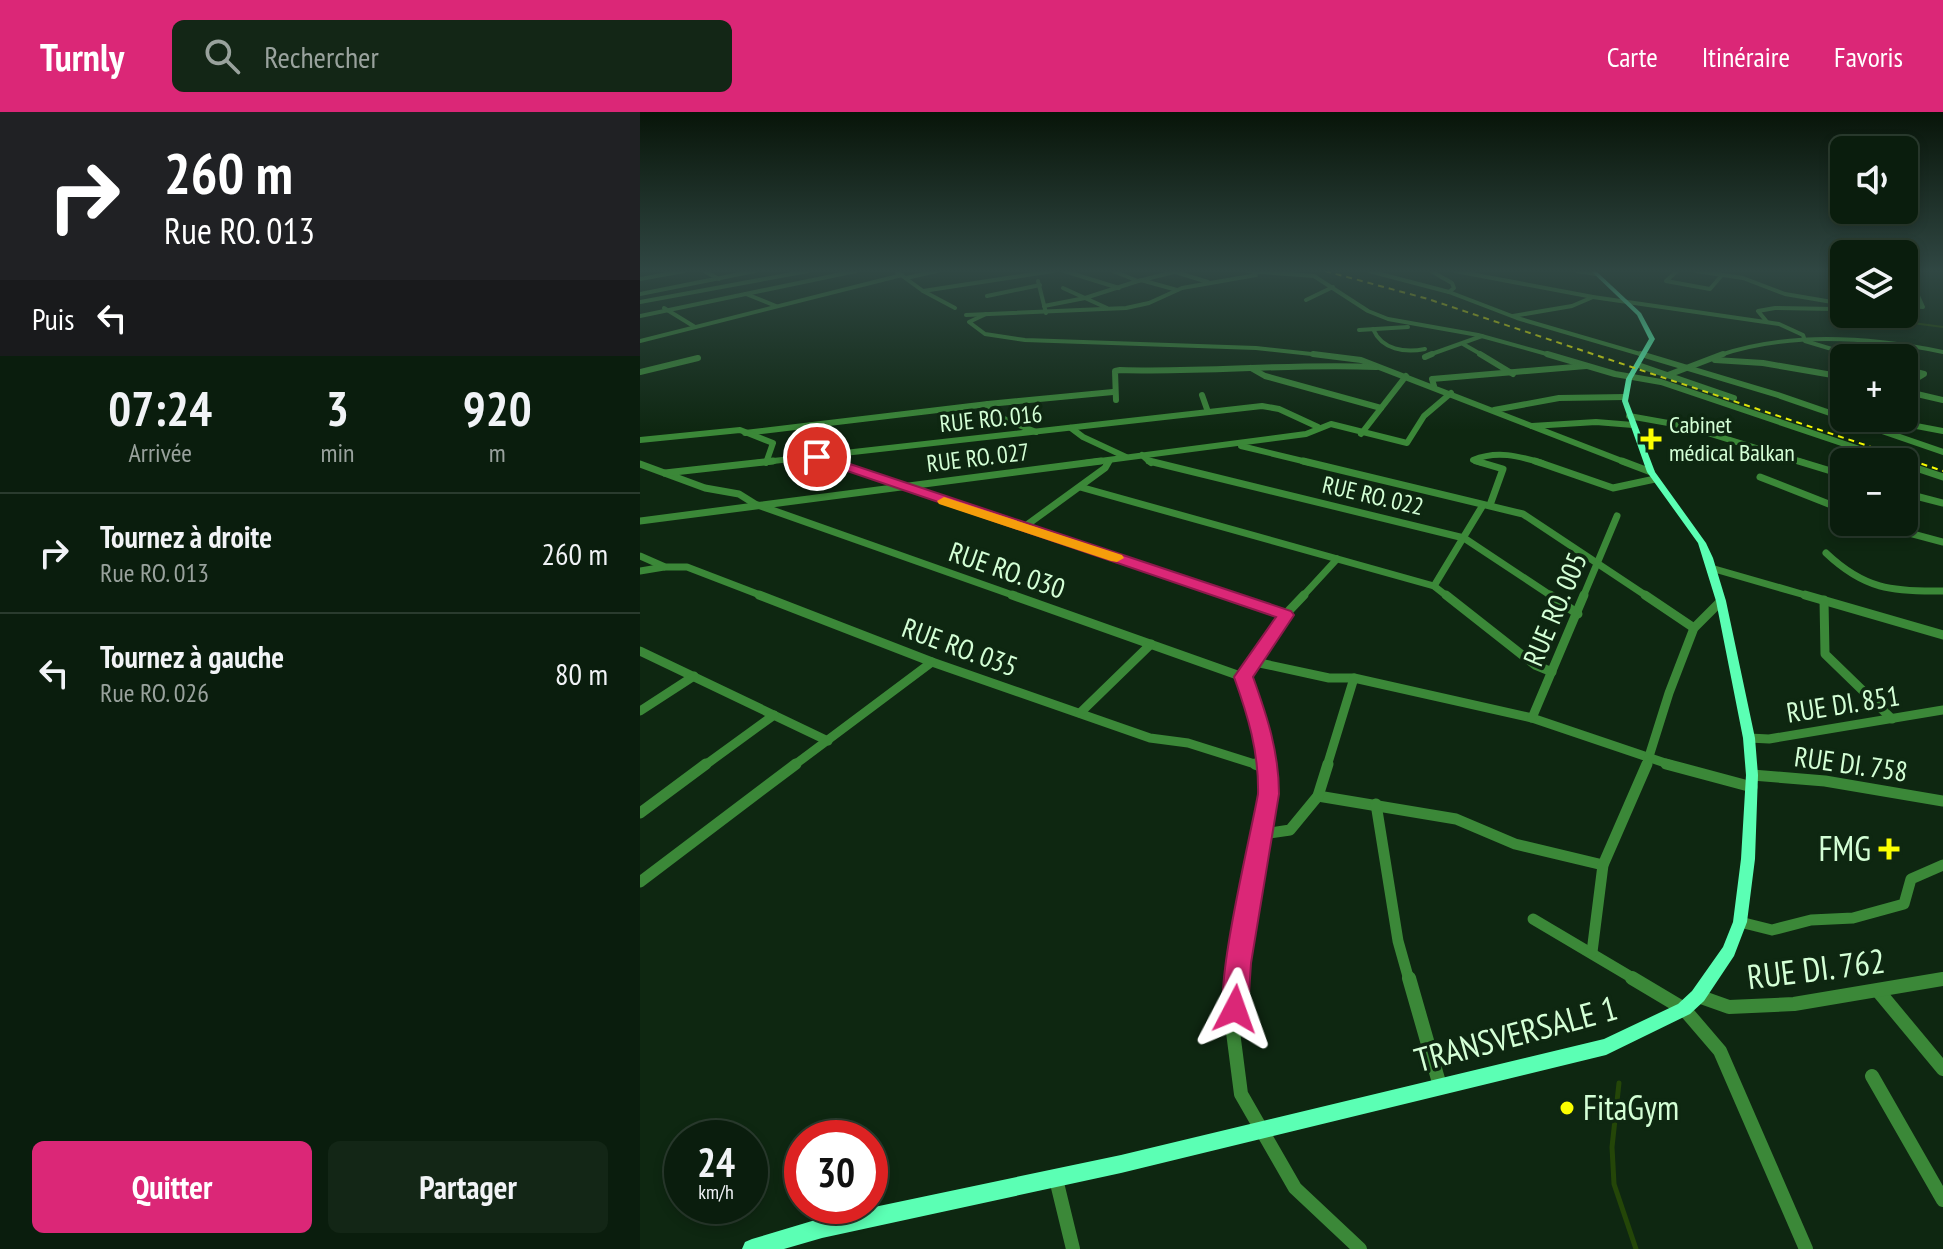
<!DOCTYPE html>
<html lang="fr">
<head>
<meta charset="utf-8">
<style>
  :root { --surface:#0a1d0d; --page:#132616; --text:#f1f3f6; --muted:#99a29d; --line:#2a3b2e; --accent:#db2777 }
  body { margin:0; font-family:"PT Sans Narrow",sans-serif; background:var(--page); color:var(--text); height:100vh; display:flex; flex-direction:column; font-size:30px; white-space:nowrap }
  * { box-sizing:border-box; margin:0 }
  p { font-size:26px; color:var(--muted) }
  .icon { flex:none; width:44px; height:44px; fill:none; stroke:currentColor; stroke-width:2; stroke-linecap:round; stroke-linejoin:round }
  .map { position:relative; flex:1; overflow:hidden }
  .drawer { display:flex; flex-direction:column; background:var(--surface); width:640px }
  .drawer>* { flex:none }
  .banner { background:#202124; color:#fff; overflow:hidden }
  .controls { position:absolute; left:1190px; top:24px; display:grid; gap:16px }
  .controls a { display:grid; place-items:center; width:88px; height:88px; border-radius:12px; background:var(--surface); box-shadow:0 4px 12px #0003,0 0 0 2px var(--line); font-size:40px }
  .speed { position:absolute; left:24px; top:1008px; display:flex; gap:16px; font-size:40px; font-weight:700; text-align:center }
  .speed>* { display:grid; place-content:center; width:104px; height:104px; border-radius:50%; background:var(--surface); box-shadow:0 4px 12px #0003,0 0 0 2px var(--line); line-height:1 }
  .speed small { font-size:20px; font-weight:400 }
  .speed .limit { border:12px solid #d22; background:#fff; color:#111 }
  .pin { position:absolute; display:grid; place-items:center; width:68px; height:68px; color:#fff; margin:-34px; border:4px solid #fff; border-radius:50%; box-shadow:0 2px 8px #0007 }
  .me { position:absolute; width:88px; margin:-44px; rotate:4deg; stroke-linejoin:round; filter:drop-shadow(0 0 6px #0008) }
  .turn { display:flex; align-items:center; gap:28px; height:168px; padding:0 32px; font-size:36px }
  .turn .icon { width:104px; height:104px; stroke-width:2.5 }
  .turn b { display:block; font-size:56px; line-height:68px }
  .then { display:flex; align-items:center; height:76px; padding:0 32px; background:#0003; gap:16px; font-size:30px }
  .eta { display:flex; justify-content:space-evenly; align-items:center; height:136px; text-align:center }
  .eta b { font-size:48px; font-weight:700; line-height:56px }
  .action { display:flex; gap:16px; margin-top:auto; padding:16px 32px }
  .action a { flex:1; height:92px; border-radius:12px; background:var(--accent); color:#fff; font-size:32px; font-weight:700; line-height:92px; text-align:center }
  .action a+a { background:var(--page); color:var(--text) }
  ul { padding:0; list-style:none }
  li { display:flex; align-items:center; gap:24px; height:120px; padding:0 32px; border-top:2px solid var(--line) }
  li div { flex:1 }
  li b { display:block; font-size:30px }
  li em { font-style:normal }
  header { display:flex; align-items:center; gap:48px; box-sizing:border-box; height:112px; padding:0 40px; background:var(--accent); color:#fff }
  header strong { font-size:38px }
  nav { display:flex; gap:44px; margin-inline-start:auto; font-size:28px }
  .search { width:560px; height:72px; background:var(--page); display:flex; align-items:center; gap:20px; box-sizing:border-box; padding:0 28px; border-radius:12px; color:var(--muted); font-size:30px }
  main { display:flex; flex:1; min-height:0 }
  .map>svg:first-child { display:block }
</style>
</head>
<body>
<header>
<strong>Turnly</strong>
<div class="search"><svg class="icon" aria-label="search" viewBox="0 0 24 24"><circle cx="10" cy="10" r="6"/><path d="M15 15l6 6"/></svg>Rechercher</div>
<nav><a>Carte</a><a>Itinéraire</a><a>Favoris</a></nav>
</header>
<main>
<section class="drawer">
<div class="banner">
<div class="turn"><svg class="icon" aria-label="right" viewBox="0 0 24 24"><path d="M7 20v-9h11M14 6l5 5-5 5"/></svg><div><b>260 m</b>Rue RO. 013</div></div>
<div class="then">Puis<svg class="icon" aria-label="left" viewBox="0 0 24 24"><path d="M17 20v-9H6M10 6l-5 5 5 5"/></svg></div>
</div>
<div class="eta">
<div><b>07:24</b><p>Arrivée</p></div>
<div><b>3</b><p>min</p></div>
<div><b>920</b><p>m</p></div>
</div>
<ul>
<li><svg class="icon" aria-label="right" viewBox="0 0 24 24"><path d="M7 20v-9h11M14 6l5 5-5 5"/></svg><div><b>Tournez à droite</b><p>Rue RO. 013</p></div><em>260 m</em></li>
<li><svg class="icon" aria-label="left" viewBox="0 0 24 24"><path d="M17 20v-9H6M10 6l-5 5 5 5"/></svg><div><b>Tournez à gauche</b><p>Rue RO. 026</p></div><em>80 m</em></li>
</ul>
<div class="action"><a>Quitter</a><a>Partager</a></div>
</section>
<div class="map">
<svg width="1303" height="1137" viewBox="0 0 1303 1137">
  <rect width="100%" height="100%" fill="#0e2711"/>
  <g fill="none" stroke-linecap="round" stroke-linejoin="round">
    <polyline stroke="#244608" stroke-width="2" points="1209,211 1235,206 1303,215"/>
    <polyline stroke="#244608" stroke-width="5" points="979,971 972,1035 974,1072 996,1137"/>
    <g stroke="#3b8838" stroke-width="4">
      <polyline points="64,159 79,167"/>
      <polyline points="424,159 479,176"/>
      <polyline points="532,159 568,170"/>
      <polyline points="608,159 674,164 728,199 748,207 838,223 914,244"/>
      <polyline points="729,159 809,180 877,206 1007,244"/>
      <polyline points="791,159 812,171 814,176 809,180"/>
      <polyline points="815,159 953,185 1139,212 1163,223 1165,229 1215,244"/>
      <polyline points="937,159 956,162"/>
      <polyline points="1037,159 1026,169 1070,177 1082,163"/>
      <polyline points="1056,159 1103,166 1145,182 1204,192"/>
      <polyline points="257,160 283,179 315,196"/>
      <polyline points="266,166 297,159"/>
      <polyline points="0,167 44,159"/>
      <polyline points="501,168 537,178"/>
      <polyline points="398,169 406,201"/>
      <polyline points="498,169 534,160"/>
      <polyline points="423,176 445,186"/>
      <polyline points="283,179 413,159"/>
      <polyline points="0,182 115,159"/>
      <polyline points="106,182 136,194"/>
      <polyline points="347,184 400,173"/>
      <polyline points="666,188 693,175"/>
      <polyline points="0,190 168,159"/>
      <polyline points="404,194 445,186"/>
      <polyline points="1264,194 1283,195 1267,159"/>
      <polyline points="24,196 55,215"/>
      <polyline points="467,196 445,186 498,169 473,159"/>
      <polyline points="346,202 329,210 345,222 385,228 616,236 690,244"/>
      <polyline points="326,203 486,196 509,191 542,176 616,163"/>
      <polyline points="0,204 216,159"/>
      <polyline points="873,204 932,194 953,185"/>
      <polyline points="1127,210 1118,199 1135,196 1193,197 1198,194"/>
      <path d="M733,217C742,238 765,241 785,237"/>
      <polyline points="719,218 768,215"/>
      <polyline points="0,229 262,163"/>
      <polyline points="823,232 844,244"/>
      <polyline points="786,244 842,224"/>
      <path d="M1077,244C1149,219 1230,225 1303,240"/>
    </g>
    <g stroke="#3b8838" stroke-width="6">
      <polyline points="673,242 721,248 987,351"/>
      <polyline points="840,242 873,262"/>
      <polyline points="907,242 975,262 1021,270 1258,350"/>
      <polyline points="1001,242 1138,283 1303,340"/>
      <polyline points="1209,242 1220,246"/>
      <polyline points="785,245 792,242"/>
      <polyline points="1075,248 1123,251 1204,265"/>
      <polyline points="998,253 1094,286"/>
      <polyline points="611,256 625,264 741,296"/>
      <polyline points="1264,257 1284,262 1264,274"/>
      <polyline points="0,260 58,246"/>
      <polyline points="1028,263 1083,242"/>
      <polyline points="794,274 792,267 946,254"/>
      <polyline points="1264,279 1303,288"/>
      <polyline points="562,283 568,300"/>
      <path d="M476,288L475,259L480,258C566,261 650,251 736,255"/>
      <polyline points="348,292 473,280"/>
      <polyline points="854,298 919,286 985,285"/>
      <polyline points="989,304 1045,314 1165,351"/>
      <polyline points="1234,306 1303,319"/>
      <polyline points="892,314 956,310 993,313"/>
      <polyline points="431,316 443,325 486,345"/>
      <polyline points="105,321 348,292 347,300 396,320"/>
      <polyline points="721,322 766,264"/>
      <polyline points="0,328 100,318 133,331 126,351"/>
      <polyline points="601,334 671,351"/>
      <polyline points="502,343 511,351"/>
      <polyline points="179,345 195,351"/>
      <polyline points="116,351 622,294 639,297 678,315"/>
      <polyline points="445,351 666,322 691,312 767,331 784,304 811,281"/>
      <polyline points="468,351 469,348"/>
      <path d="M842,351L833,348C857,338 878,344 902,351"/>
    </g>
    <g stroke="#3b8838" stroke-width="7">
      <polyline points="189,349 591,485"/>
      <polyline points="509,349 824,426 913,485"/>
      <polyline points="663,349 883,402 1008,485"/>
      <polyline points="836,349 863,357 850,393"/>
      <polyline points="895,349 973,376 1015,367"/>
      <polyline points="982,349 1011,360"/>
      <polyline points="1158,349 1204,363"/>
      <polyline points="1255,349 1258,350"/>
      <polyline points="0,352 65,376 99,382 115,392 378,485"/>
      <polyline points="1264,352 1303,365"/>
      <polyline points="25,361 133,349"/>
      <polyline points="1120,365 1204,398"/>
      <polyline points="440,375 794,474 808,485"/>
      <polyline points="1264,381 1303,391"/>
      <polyline points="0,409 461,349"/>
      <polyline points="1228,410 1303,430"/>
      <polyline points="384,415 465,356 469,349"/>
      <path d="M1186,441C1224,477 1252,480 1303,479"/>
      <polyline points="0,444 25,455 47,455 125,485"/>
      <polyline points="1071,456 1172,485"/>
      <polyline points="0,459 24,455"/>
      <polyline points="794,474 843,393"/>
      <polyline points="662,485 697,447"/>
      <polyline points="943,485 977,404"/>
    </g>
    <g stroke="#3b8838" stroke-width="9">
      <polyline points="119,483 292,550 510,626 548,631 621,654"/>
      <polyline points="372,483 603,565"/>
      <polyline points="585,483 645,503"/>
      <polyline points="806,483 895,553 912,560"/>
      <polyline points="910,483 938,502"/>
      <polyline points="1005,483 1054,516"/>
      <polyline points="1165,483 1303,523"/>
      <polyline points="1184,488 1185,542 1252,607"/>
      <polyline points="0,539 188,629"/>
      <polyline points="615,550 689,566 714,566 892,606 1034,654"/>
      <polyline points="0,599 54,564"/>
      <polyline points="440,601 511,532"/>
      <polyline points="892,606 944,483"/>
      <polyline points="1109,626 1129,627 1303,598"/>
      <polyline points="64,654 134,603"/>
      <polyline points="153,654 292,550"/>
      <polyline points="627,654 621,622 603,565 645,503 664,483"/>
      <polyline points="687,654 714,566"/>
      <polyline points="1006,654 1029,581 1054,516 1081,489"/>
    </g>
    <g stroke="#3b8838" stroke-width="11">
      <polyline points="615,652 629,657"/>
      <polyline points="1026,652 1112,675"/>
      <polyline points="1112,663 1185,669 1303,689"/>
      <polyline points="678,684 816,707 875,732 963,753"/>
      <polyline points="736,692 758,829 769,868"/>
      <polyline points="0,701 66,652"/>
      <polyline points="623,722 650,718 678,684 688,652"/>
      <polyline points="0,770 156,652"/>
      <polyline points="893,807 996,868"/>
      <polyline points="1100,810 1132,818 1171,808 1213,806 1264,792 1271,767 1303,753"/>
      <polyline points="952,840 963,753 1007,652"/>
      <polyline points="597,868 629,682 627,652"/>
      <polyline points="1296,868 1303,867"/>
    </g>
    <g stroke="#3b8838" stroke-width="14">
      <polyline points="597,866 593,920 601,982 655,1076 720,1137"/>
      <polyline points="769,866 800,974"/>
      <polyline points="992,866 1044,897 1080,939 1166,1137"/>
      <polyline points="1239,880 1303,957"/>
      <polyline points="1058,884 1089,895 1154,892 1303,867"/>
      <polyline points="1232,964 1303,1088"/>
      <polyline points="416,1067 433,1137"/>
    </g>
    <polygon fill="#5bffb4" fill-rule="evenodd" points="951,159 956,159 1001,201 1015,227 992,267 988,289 1015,360 1066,431 1073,446 1086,489 1115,626 1118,663 1115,747 1107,810 1094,844 1064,889 1050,902 966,943 481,1061 182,1126 144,1137 102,1137 105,1130 112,1127 182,1106 481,1043 964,927 1038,892 1052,879 1083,835 1093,810 1101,747 1106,663 1103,626 1076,489 1058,431 1007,360 982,289 986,267 1009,227 997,203"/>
    <polyline stroke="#fbff00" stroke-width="2" stroke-dasharray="6 5" stroke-linecap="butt" points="685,159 788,187 1303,359"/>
  </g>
  <linearGradient id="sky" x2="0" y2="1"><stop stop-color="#081509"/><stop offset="0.5" stop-color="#304743"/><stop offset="1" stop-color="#304743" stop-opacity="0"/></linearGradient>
  <rect width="1303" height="318" fill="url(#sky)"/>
  <path fill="#db2777" stroke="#8e194d" stroke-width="2" d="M177,341L651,499L654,503L613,565C627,604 639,640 639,682L611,851L608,897L604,906L595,910L585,906C573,877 611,722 618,682C619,640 608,604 594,565L636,505L172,347V342Z"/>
  <polygon fill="#f59e0b" points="304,385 482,443 484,446 477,450 471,449 299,392 297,389"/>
  <g fill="#fbff00" stroke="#0e2711" stroke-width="3">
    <path d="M1007 315h8v8h8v8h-8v8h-8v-8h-8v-8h8z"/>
    <path d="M1245 725h8v8h8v8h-8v8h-8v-8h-8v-8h8z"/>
    <circle cx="927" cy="996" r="8"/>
  </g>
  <g text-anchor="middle" stroke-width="7" stroke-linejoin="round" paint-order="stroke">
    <g font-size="24" fill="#d4ffd6" stroke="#0e2711">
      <text transform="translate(351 307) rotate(-6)" y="8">RUE RO. 016</text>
      <text transform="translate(338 346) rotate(-7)" y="8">RUE RO. 027</text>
      <text transform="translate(733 384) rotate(13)" y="8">RUE RO. 022</text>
    </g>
    <g font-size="24" fill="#d4ffd6" stroke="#0e2711" text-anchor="start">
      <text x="1029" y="321">Cabinet<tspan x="1029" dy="28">médical Balkan</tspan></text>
    </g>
    <g font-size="28" fill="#d4ffd6" stroke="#0e2711">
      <text transform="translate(367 458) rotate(19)" y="10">RUE RO. 030</text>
      <text transform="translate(915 497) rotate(-67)" y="10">RUE RO. 005</text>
      <text transform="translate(320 535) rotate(20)" y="10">RUE RO. 035</text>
      <text transform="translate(1203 592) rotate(-9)" y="10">RUE DI. 851</text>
      <text transform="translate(1211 652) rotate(8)" y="10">RUE DI. 758</text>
    </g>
    <g font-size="34" fill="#d4ffd6" stroke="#0e2711" text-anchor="end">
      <text x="1231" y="749">FMG</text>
      <text x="943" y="1008" text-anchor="start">FitaGym</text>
    </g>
    <g font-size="34" fill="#d4ffd6" stroke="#0e2711">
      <text transform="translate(1176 857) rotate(-7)" y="12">RUE DI. 762</text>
      <text transform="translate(876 922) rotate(-15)" y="12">TRANSVERSALE 1</text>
    </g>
  </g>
</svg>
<div class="controls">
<a><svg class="icon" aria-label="sound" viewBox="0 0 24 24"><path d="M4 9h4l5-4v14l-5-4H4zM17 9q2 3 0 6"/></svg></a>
<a><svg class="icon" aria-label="layers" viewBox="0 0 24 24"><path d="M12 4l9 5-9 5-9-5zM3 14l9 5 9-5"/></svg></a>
<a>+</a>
<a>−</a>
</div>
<div class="speed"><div>24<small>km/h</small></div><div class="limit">30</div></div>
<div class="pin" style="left:177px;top:345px;background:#d93025"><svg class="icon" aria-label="arrive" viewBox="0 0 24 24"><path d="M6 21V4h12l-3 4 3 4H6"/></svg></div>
<svg class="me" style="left:595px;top:897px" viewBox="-20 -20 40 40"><path d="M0-17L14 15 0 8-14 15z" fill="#db2777" stroke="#fff" stroke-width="4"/></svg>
</div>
</main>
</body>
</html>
